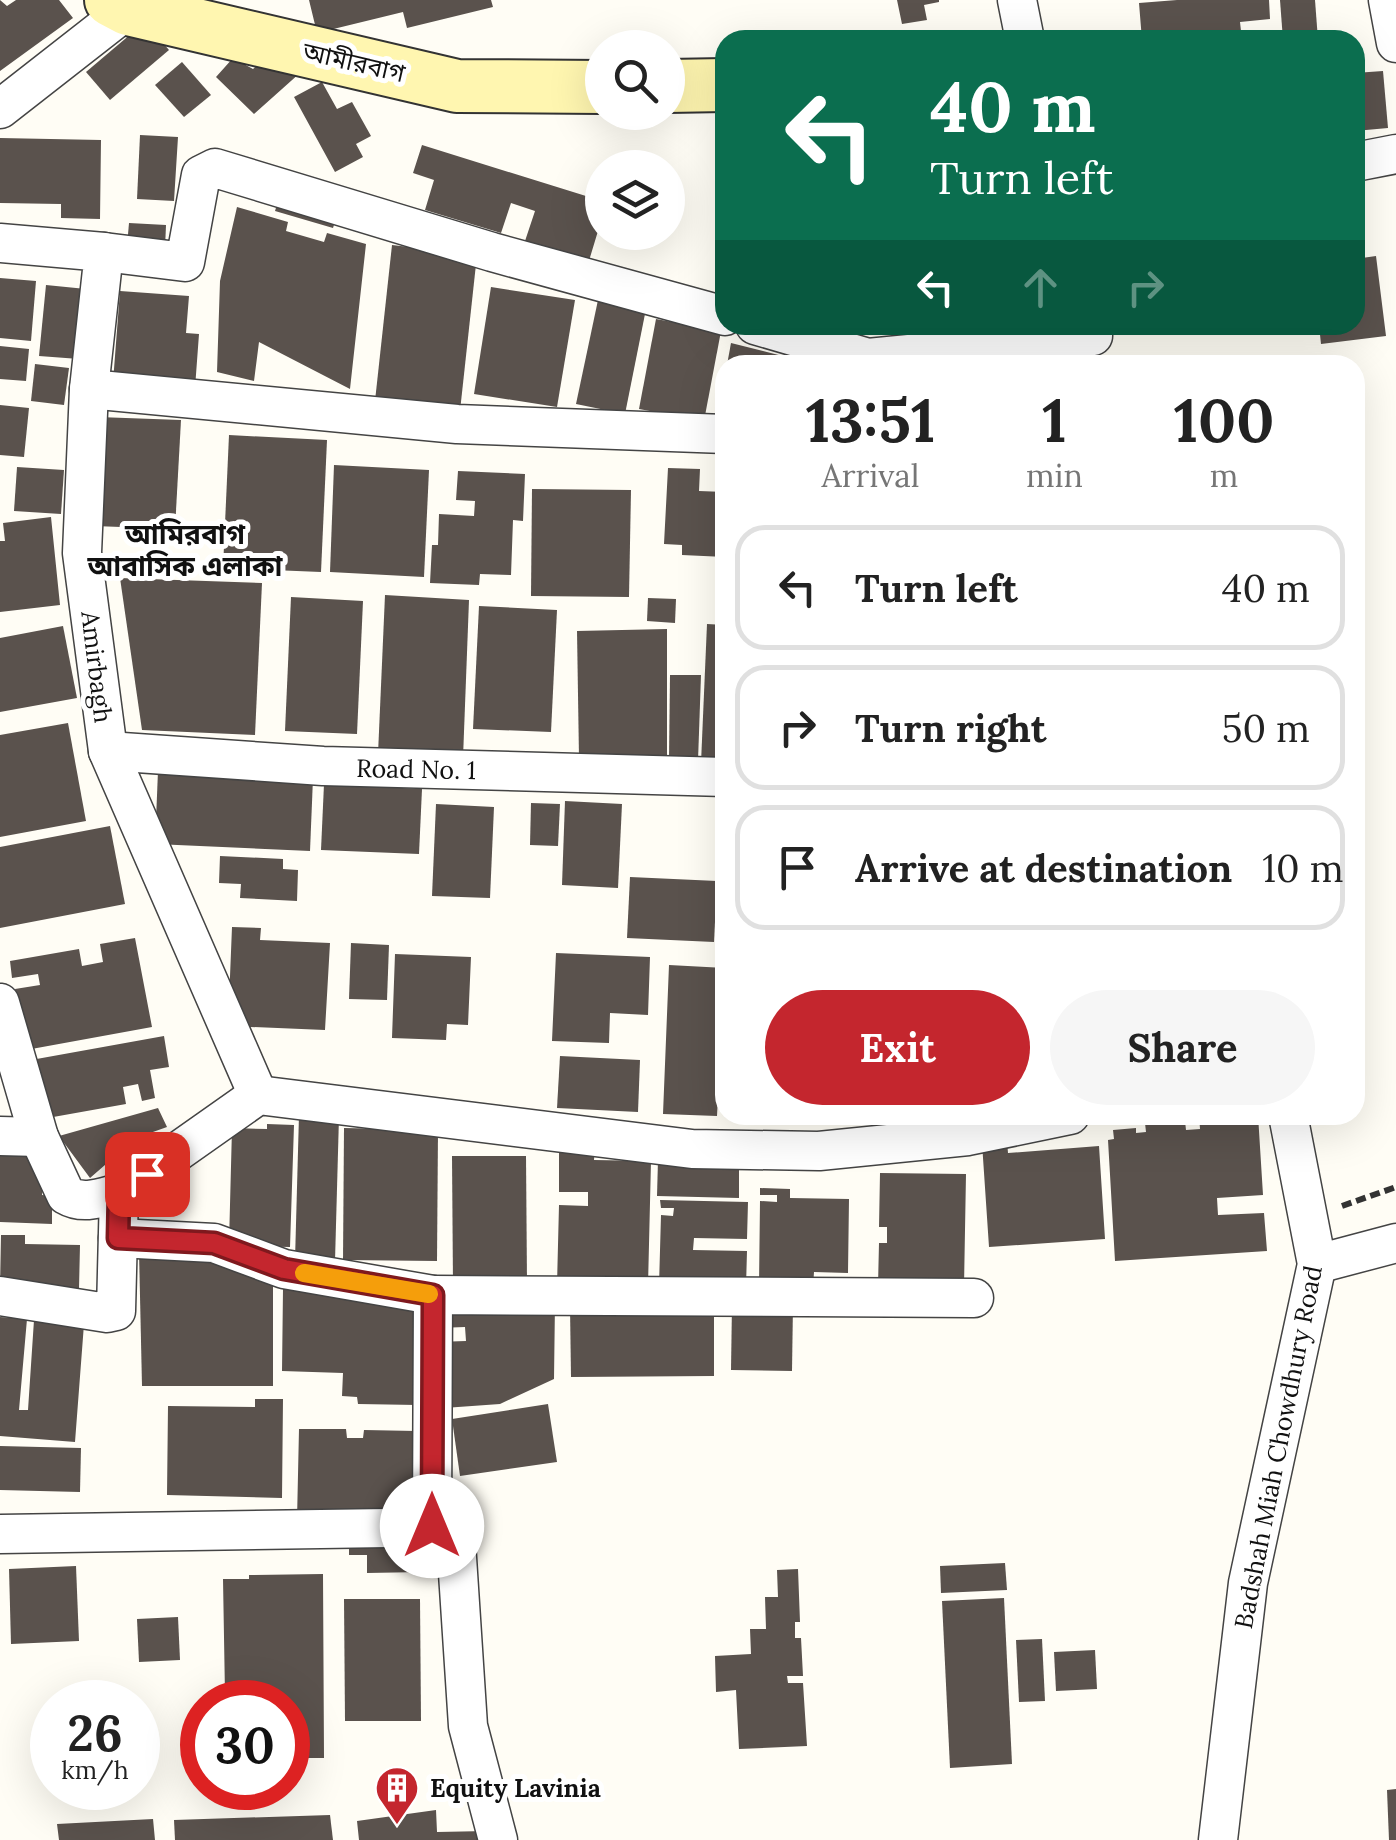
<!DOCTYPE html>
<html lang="en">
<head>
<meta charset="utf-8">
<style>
  :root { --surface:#fff; --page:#f6f6f6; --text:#222; --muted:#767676; --line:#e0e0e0; --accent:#c4262e }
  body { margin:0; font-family:Lora,"Noto Sans Bengali",serif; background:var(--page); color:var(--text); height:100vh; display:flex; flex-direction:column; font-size:38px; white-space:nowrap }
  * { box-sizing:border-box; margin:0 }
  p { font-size:32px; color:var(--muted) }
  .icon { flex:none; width:55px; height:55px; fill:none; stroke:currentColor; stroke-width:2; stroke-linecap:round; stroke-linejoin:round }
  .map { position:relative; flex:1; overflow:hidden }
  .panel { position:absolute; left:715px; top:355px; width:650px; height:770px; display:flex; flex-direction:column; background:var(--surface); border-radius:30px; box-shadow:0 10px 40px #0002 }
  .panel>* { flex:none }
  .guide { position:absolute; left:715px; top:30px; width:650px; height:305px; border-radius:30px; box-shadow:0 10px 40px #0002; background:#0b6e4f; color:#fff; overflow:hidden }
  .fabs { position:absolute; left:585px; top:30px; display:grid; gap:20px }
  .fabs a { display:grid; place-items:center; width:100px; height:100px; border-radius:50%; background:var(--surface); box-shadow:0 10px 40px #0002; font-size:50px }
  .speed { position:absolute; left:30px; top:1680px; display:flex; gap:20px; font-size:50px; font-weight:700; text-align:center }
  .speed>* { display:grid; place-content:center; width:130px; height:130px; border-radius:50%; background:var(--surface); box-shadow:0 10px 40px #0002; line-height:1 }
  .speed small { font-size:25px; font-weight:400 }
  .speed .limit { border:15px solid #d22; background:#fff; color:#111 }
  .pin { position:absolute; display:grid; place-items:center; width:85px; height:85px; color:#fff; margin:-42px; border-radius:20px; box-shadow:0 5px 15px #0006 }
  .me { position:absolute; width:110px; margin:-55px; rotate:0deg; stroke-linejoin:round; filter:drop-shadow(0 0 8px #0008) }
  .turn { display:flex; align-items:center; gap:35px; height:210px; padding:0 50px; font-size:45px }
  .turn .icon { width:130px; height:130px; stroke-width:2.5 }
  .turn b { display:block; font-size:70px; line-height:85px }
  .lanes { display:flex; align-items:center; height:95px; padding:0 50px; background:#0003; justify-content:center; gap:50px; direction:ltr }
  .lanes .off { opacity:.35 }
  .eta { display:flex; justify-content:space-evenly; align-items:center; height:170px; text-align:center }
  .eta b { font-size:60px; font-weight:700; line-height:70px }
  .action { display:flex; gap:20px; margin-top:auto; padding:20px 50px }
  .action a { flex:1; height:115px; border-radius:60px; background:var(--accent); color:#fff; font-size:40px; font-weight:700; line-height:115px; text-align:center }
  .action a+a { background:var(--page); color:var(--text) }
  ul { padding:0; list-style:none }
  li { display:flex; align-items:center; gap:30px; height:125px; margin:0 20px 15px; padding:0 30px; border:5px solid var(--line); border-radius:30px }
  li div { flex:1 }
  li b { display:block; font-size:38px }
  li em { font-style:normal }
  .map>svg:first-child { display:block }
</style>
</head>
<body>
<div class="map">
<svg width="1396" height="1840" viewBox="0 0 1396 1840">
  <rect width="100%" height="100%" fill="#fffdf5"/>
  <g fill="#5a524d">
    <polygon points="0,0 7,6 16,0 59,0 73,18 0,71"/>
    <polygon points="309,0 491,0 493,7 407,28 403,12 317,33"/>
    <polygon points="897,0 939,0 939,2 924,5 927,20 902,24"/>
    <polygon points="1177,0 1269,0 1270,19 1240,22 1242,40 1142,40 1139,3"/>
    <polygon points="1280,0 1315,0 1318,40 1283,40"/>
    <polygon points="145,22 169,50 110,100 86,72"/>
    <polygon points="275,49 310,64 254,114 216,77 233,58 253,69"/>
    <polygon points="182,62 211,95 184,117 155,85"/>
    <polygon points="1383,71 1388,128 1355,131 1355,73"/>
    <polygon points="322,82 337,109 352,102 371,136 356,144 363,157 335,172 294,97"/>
    <polygon points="140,135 178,137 174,201 137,199"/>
    <polygon points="0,138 101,140 100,219 61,218 61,204 0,203"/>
    <polygon points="422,145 602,201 602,232 598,231 588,264 524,244 535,211 511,203 501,233 425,210 434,180 413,173"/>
    <polygon points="1355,186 1359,186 1364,214 1355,215"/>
    <polygon points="281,191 339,209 333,228 275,211"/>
    <polygon points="237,207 288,222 286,231 324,242 327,233 366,244 350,389 259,342 254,381 217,372 220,281"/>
    <polygon points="129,223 166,225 165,249 127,246"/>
    <polygon points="392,245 477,255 460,411 375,401"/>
    <polygon points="1376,256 1386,336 1321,344 1319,325 1355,325 1355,259"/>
    <polygon points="0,278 36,281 31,341 0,338"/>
    <polygon points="46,285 86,289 79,359 39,356"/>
    <polygon points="491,287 575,300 557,407 474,394"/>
    <polygon points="120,291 189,296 186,333 199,334 195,388 113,382"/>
    <polygon points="598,300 646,309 625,414 576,404"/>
    <polygon points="656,319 721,331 704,421 639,409"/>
    <polygon points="731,343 814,364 813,365 727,365"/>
    <polygon points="0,346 29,349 26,381 0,379"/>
    <polygon points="35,364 69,368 64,405 31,401"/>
    <polygon points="723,380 725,423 714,423"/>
    <polygon points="0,405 29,408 24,457 0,455"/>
    <polygon points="98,417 181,420 175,529 94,526"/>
    <polygon points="229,435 327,440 321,572 223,568"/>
    <polygon points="334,465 429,470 424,577 330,572"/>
    <polygon points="17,467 64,470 61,514 14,511"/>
    <polygon points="668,468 700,469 699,491 725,492 725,557 682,555 682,545 664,544"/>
    <polygon points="458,471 525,474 523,521 513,520 511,575 480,574 479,585 430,583 432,545 438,545 439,514 474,516 475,501 456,500"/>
    <polygon points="532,489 631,490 629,597 531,596"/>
    <polygon points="51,517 60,605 0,612 0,541 5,541 3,523"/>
    <polygon points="120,578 262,583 255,735 142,730"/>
    <polygon points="385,595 469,600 463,758 378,754"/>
    <polygon points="291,597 363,601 357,734 285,731"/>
    <polygon points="648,598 676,599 675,623 647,621"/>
    <polygon points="479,606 557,610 551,732 473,729"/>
    <polygon points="707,624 725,625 725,764 701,763"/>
    <polygon points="63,626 77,698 0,712 0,638"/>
    <polygon points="667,629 667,760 579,759 577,631"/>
    <polygon points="670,675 701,675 698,761 669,759"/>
    <polygon points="68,723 86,821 0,837 0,735"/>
    <polygon points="158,771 313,778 310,851 155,844"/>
    <polygon points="324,784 422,789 419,854 321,850"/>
    <polygon points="565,801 622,804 618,888 562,885"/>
    <polygon points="531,803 560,804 558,846 530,845"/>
    <polygon points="436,804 494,807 490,898 432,896"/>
    <polygon points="110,826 125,904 0,928 0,847"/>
    <polygon points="220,856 283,859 283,869 298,870 297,901 240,898 241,884 219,883"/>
    <polygon points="630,877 717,881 714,942 627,938"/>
    <polygon points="232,927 261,928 260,940 330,943 325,1030 228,1026"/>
    <polygon points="135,938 152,1027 26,1050 15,989 40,985 38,974 12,978 10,961 79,949 82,966 103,962 100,944"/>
    <polygon points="351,943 389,945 387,1000 349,999"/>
    <polygon points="556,953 650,957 648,1015 610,1013 609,1043 552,1041"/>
    <polygon points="395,954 471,957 468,1025 447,1024 446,1040 392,1038"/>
    <polygon points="669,965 725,968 725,1096 718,1096 717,1116 663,1114"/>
    <polygon points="164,1036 169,1067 150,1070 155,1098 142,1101 138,1084 123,1087 126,1104 42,1119 31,1060"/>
    <polygon points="560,1056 640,1060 638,1112 557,1108"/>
    <polygon points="158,1108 167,1127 136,1138 90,1178 59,1136"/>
    <polygon points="299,1115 339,1116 335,1261 295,1260"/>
    <polygon points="1199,1115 1220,1115 1220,1119 1258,1115 1263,1195 1217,1198 1218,1215 1264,1213 1267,1251 1115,1261 1108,1140 1114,1139 1113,1130 1136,1128 1136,1133 1146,1132 1145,1123 1185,1121 1186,1130 1200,1129"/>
    <polygon points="267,1124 294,1125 290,1247 237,1246 229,1243 232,1128 267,1129"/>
    <polygon points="344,1128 438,1130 437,1261 343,1260"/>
    <polygon points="1007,1141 1008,1153 1099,1146 1105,1239 989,1247 982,1143"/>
    <polygon points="0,1143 43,1163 42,1195 52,1196 52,1224 0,1222"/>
    <polygon points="595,1146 594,1160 651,1161 648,1286 557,1285 559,1205 588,1206 588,1192 559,1192 559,1153"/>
    <polygon points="452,1156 526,1156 527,1284 453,1285"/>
    <polygon points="658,1160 739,1161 739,1198 657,1196"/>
    <polygon points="880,1173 966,1174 964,1287 878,1286 879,1243 887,1243 887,1227 879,1227"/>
    <polygon points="760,1188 790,1189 790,1198 849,1199 848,1273 814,1272 813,1287 759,1286 760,1201 777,1202 777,1195 760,1195"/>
    <polygon points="660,1200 748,1202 747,1239 694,1238 693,1250 747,1251 746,1287 659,1286 661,1215 673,1216 674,1208 661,1208"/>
    <polygon points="1,1235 25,1235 25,1244 80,1245 79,1289 0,1287"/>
    <polygon points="139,1251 273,1270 273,1386 142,1386"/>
    <polygon points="283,1289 372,1291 419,1299 417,1405 358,1404 357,1397 342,1396 343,1373 282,1371"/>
    <polygon points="555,1302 554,1379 500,1404 444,1408 436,1342 466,1341 465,1327 438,1328 438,1315 465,1315 465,1304"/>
    <polygon points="732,1304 793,1304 792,1371 731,1370"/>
    <polygon points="714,1306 714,1376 571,1377 570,1307"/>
    <polygon points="0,1317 27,1319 19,1410 28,1410 34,1320 84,1324 75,1442 0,1436"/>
    <polygon points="255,1399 283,1399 282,1498 167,1495 168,1406 255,1407"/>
    <polygon points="548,1404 557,1462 460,1476 452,1419"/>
    <polygon points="299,1429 346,1429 347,1438 363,1438 364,1430 416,1431 414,1523 297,1520"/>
    <polygon points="0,1446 81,1448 80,1492 0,1490"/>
    <polygon points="416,1537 416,1557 422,1557 422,1572 367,1573 367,1555 349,1555 349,1538"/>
    <polygon points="1005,1563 1007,1590 941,1593 940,1566"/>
    <polygon points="76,1566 79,1641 11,1644 9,1569"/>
    <polygon points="798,1569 800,1622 795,1622 795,1638 801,1638 803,1676 787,1676 788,1683 803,1683 807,1746 739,1749 736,1690 716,1692 715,1656 751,1654 750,1629 766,1629 765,1597 778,1597 777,1570"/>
    <polygon points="323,1574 324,1758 288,1758 288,1702 216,1702 216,1695 225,1695 223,1579 249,1579 249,1575"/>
    <polygon points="1004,1598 1012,1764 950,1768 942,1601"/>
    <polygon points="344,1599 420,1599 421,1721 345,1721"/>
    <polygon points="178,1617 180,1660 139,1662 137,1619"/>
    <polygon points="1042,1639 1045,1701 1019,1702 1016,1640"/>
    <polygon points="1095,1650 1097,1689 1056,1691 1054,1652"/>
    <polygon points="1396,1789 1396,1840 1389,1840 1387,1790"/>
    <polygon points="436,1810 437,1832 487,1831 490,1840 359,1840 357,1821"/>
    <polygon points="330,1815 333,1840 175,1840 174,1820"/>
    <polygon points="153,1819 155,1840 59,1840 57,1824"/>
  </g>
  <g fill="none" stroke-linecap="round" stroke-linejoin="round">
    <g stroke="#444" stroke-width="41">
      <g id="street">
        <polyline points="1017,0 1025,40"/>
        <polyline points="1388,0 1396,43"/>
        <polyline points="0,109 128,9 147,1"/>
        <polyline points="1355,162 1396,154"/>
        <polyline points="0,243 104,252 89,389 82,553 108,751 258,1095"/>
        <polyline points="104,252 185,262 201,175 215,168 492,252 725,316"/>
        <polyline points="755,325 868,358 1093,336"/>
        <polyline points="89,389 457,424 725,434"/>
        <polyline points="108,751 323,766 725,777"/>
        <path d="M0,1003L39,1137L66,1195C83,1205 100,1198 119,1193"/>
        <polyline points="0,1136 39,1137"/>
        <polyline points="118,1238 214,1243 284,1269 433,1295"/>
        <polyline points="1317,1264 1396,1243"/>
        <polyline points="0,1296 107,1313 116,1311 119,1193 258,1095 692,1149 819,1151 968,1136 1070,1115"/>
        <polyline points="432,1526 433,1295 974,1298"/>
        <polyline points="0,1534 455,1527 468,1726 498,1840"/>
        <polyline points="1218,1840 1248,1583 1317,1264 1288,1115"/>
      </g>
    </g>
    <g stroke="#333" stroke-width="56">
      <g id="secondary">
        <polyline points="111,0 128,9 457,86 602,87"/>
        <polyline points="668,86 725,85"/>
      </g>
    </g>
    <polyline stroke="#333" stroke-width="6" stroke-dasharray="10 5" stroke-linecap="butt" points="1342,1206 1396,1187"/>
    <use href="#street" stroke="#fff" stroke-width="38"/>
    <use href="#secondary" stroke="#fff6b0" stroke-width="52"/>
  </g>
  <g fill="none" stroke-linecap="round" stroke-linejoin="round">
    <g stroke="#7f191e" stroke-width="25">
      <polyline id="route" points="147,1174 119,1193 118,1238 214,1243 284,1269 433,1295 432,1526"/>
    </g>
    <use href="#route" stroke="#c4262e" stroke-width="18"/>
    <polyline stroke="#f59e0b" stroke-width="18" points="304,1273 429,1294"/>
  </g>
  <defs>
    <g id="building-pin" transform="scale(2.25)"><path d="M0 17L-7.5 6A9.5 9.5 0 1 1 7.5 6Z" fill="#c4262e" stroke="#fff"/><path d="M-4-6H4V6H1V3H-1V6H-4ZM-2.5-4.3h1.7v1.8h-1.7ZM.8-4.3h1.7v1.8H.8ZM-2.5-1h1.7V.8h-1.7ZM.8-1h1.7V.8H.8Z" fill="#fff"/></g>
  </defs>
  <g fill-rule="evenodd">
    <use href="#building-pin" x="397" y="1788"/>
  </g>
  <g text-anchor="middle" stroke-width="10" stroke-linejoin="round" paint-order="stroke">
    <g font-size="25" fill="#111" stroke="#fff">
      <text transform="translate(354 62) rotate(13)" y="9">আমীরবাগ</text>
      <text transform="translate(97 667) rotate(83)" y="9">Amirbagh</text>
      <text transform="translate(416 769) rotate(1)" y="9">Road No. 1</text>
      <text transform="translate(1278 1447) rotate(-79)" y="9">Badshah Miah Chowdhury Road</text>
    </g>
    <g font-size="25" font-weight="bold" fill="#111" stroke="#fff" text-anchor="start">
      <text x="430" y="1797">Equity Lavinia</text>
    </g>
    <g font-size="28" font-weight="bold" fill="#111" stroke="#fff">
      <text x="185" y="544">আমিরবাগ<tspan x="185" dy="32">আবাসিক এলাকা</tspan></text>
    </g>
  </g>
</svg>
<div class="fabs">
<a><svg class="icon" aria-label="search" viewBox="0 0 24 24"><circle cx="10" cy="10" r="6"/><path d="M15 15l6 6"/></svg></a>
<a><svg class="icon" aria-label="layers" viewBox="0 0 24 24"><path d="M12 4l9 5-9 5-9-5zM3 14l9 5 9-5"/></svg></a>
</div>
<div class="speed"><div>26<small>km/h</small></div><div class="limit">30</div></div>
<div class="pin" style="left:147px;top:1174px;background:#d93025"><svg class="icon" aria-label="arrive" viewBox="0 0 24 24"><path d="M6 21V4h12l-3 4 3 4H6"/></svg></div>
<svg class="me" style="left:432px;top:1526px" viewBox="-20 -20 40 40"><circle r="19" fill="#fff"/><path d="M0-13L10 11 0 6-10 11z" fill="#c4262e"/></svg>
<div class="guide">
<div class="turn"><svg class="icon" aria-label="left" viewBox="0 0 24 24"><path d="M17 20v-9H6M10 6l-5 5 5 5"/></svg><div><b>40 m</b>Turn left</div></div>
<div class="lanes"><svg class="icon" aria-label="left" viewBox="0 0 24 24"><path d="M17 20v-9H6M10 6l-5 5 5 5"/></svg><svg class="icon off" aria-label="ahead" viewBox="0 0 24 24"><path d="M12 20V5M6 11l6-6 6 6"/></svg><svg class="icon off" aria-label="right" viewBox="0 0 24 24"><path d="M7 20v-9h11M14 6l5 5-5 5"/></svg></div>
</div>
<section class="panel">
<div class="eta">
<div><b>13:51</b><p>Arrival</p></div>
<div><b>1</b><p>min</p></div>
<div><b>100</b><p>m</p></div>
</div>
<ul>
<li><svg class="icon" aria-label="left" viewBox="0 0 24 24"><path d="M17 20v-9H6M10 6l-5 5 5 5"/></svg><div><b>Turn left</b></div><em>40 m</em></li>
<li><svg class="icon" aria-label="right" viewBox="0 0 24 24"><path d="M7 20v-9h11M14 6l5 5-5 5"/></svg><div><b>Turn right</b></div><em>50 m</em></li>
<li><svg class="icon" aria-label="arrive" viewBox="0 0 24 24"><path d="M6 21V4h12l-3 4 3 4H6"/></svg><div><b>Arrive at destination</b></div><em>10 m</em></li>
</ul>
<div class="action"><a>Exit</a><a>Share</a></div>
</section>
</div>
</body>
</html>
